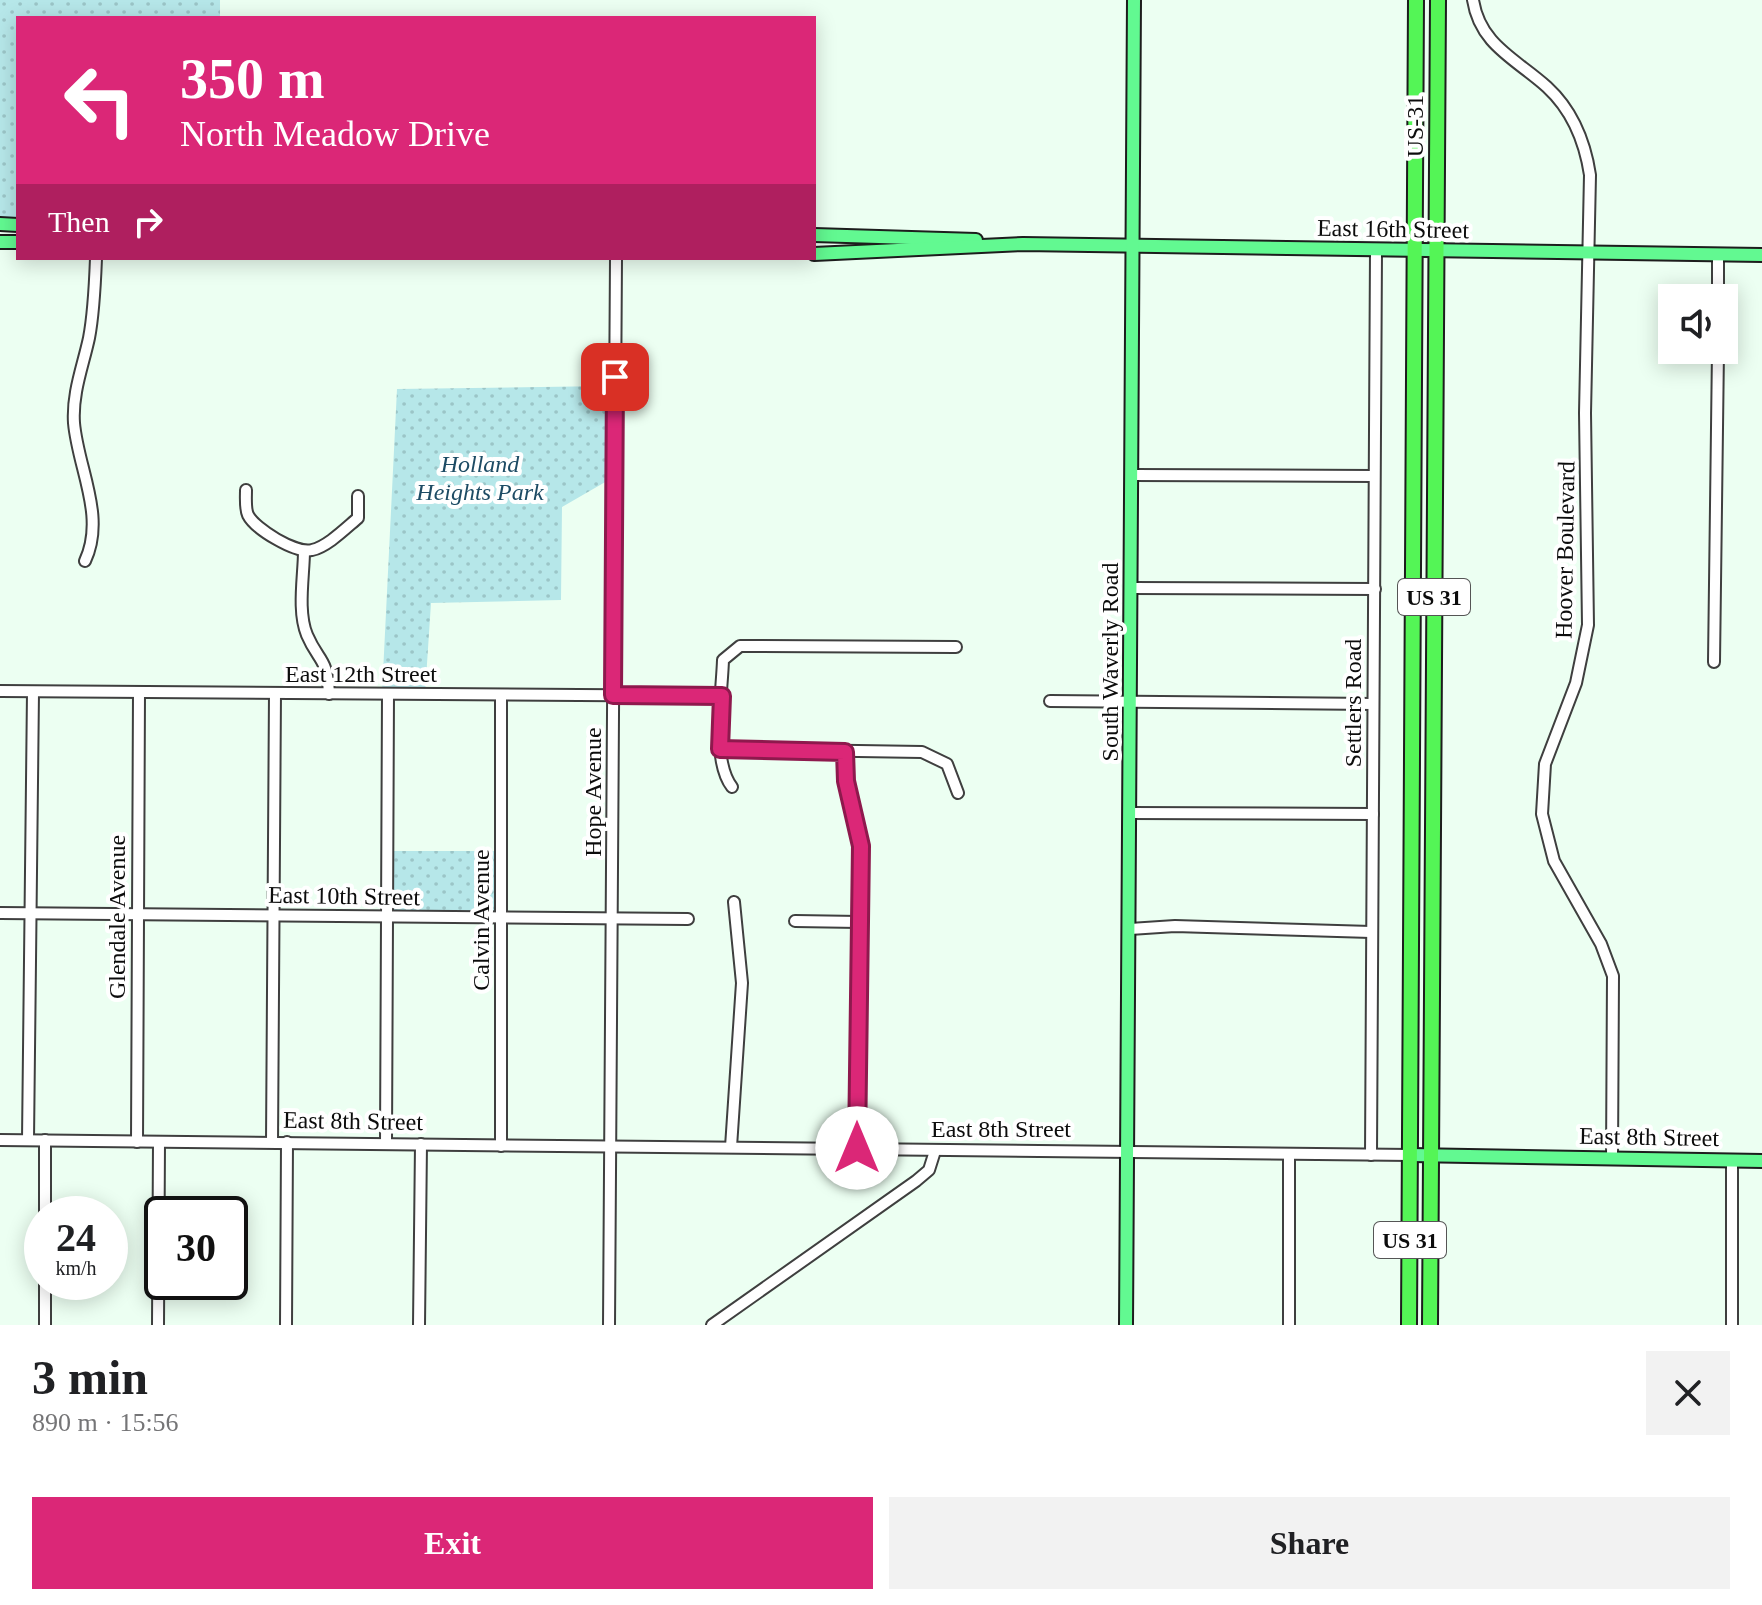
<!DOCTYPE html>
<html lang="en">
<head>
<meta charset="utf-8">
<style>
  :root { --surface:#fff; --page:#f2f2f2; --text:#202124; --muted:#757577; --accent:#db2777 }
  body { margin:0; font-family:"Times New Roman",serif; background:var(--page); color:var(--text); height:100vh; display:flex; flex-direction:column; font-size:30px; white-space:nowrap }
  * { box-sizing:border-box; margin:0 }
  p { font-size:26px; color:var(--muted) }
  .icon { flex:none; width:44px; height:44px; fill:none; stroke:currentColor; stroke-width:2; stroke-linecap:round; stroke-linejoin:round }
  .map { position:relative; height:1325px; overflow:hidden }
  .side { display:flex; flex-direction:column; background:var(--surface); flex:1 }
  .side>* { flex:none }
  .banner { position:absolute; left:16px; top:16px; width:800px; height:244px; border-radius:0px; box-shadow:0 4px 20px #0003; background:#db2777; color:#fff; overflow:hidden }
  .controls { position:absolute; left:1658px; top:284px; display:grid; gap:16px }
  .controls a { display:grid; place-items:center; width:80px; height:80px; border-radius:0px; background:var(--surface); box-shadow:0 4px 20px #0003; font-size:40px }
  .speed { position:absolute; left:24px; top:1196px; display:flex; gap:16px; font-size:40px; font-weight:700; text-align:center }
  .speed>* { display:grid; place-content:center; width:104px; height:104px; border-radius:50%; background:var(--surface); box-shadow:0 4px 20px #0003; line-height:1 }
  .speed small { font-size:20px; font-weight:400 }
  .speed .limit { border:4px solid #111; border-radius:12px; background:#fff; color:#111 }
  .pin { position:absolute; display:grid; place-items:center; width:68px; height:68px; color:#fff; margin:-34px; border-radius:16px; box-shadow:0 4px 12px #0006 }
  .me { position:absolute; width:88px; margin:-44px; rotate:0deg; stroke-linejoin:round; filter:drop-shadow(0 0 6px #0008) }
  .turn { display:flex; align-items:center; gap:28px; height:168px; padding:0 32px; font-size:36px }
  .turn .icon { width:104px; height:104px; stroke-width:2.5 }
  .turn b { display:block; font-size:56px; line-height:68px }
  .then { display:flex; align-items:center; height:76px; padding:0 32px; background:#0003; gap:16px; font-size:30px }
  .round { display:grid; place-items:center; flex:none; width:84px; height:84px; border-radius:0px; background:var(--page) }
  .head { display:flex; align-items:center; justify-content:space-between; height:136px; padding:0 32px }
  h1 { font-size:48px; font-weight:700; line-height:60px }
  .primary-button { display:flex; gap:16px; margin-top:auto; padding:16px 32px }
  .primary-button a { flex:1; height:92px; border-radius:0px; background:var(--accent); color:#fff; font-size:32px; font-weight:700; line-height:92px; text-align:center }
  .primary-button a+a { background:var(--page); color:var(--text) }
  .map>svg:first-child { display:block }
</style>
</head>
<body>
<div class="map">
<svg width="1762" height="1325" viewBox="0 0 1762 1325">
  <defs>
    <pattern id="green-dots" width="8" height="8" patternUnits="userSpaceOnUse" patternTransform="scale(2)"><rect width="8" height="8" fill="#b6e7e9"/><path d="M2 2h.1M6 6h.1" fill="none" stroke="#9bc5c7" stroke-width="1.8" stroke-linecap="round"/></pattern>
  </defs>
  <rect width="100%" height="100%" fill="#ecfff2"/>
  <g fill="url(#green-dots)">
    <polygon points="0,0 220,0 220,18 18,18 18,221 0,221"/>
    <polygon points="607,386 607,481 562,507 561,600 431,603 425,694 382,694 397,389"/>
    <polygon points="391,851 497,851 497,909 491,913 394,912 391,906"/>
  </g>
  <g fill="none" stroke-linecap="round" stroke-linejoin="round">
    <g stroke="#3f3f3f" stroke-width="14">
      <g id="minor">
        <path d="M1473,0C1480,45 1516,59 1547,87C1572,110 1585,142 1590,175L1585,413L1588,625L1576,683L1545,764L1542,814L1554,861L1601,944L1613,976L1612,1159"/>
        <polyline points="1718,298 1718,256"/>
        <polyline points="1134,475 1374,476"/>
        <path d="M246,490C246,497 245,509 248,515C255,529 296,554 312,550C327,547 346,528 358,518V496"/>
        <path d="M304,551C304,575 297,611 307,635C319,663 327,656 329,694"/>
        <path d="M85,561C106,516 78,469 74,423C72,393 83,366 89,338C94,312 95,284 96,258"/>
        <polyline points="1132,588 1375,589"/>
        <polyline points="1714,662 1718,350"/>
        <polyline points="0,691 722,696"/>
        <polyline points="1050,701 1373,704"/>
        <polyline points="720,749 922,752 947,764 958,793"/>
        <polyline points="845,752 846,781 861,846 857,1148"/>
        <path d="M732,787C711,760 722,694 723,660L740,646L956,647"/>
        <polyline points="1131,813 1373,814"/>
        <polyline points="0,913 688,919"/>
        <polyline points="795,921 859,922"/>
        <polyline points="1130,929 1175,926 1371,932"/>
        <polyline points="0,1140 1411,1155"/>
        <polyline points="28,1140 33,692"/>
        <polyline points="137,1142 139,693"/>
        <polyline points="272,1142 275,693"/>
        <polyline points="386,1143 388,694"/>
        <polyline points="501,1146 501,695"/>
        <polyline points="731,1147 742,983 734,902"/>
        <polyline points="1371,1155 1376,251"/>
        <polyline points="45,1214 45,1140"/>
        <polyline points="45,1325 45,1282"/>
        <polyline points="158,1325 159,1142"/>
        <polyline points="286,1325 287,1142"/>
        <polyline points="419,1325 421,1144"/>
        <polyline points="609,1325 616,258"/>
        <polyline points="712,1325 916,1181 929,1170 935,1151"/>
        <polyline points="1289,1325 1289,1154"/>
        <polyline points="1732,1325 1732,1160"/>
      </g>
    </g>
    <g stroke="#1d1d1d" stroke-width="16">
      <g id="major">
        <polyline points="0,224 18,225"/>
        <polyline points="814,235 976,240"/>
        <polyline points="0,242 18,242"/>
        <polyline points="814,254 1023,244 1762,255"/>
        <polyline points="1411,1155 1762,1161"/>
        <polyline points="1126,1325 1134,0"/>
      </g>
    </g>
    <g stroke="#1d1d1d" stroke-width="18">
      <g id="highway">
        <polyline points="1409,1325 1416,0"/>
        <polyline points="1430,1325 1438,0"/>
      </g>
    </g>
    <use href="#minor" stroke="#fff" stroke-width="10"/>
    <use href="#major" stroke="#62f991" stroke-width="12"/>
    <use href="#highway" stroke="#54f556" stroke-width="14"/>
  </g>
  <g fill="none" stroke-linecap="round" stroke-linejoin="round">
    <g stroke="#8e194d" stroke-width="20">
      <polyline id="route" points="615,377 613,695 722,696 720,749 845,752 846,781 861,846 857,1148"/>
    </g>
    <use href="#route" stroke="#db2777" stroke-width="14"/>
  </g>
  <g text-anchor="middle" stroke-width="8" stroke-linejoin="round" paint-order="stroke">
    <g fill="#fff" stroke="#555" stroke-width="2">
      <rect x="1398" y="579" width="72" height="36" rx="6"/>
      <rect x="1374" y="1222" width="72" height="36" rx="6"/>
    </g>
    <g font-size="22" font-weight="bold" fill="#0c0c0c">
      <text x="1434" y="605">US 31</text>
      <text x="1410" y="1248">US 31</text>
    </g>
    <g font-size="24" fill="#0c0c0c" stroke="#fff">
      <text transform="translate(1415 126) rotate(-90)" y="8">US-31</text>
      <text transform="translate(1393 229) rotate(1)" y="8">East 16th Street</text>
      <text transform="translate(1565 550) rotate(-89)" y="8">Hoover Boulevard</text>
      <text transform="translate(1110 662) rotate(-90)" y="8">South Waverly Road</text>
      <text x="361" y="682">East 12th Street</text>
      <text transform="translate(1353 703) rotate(-90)" y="8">Settlers Road</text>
      <text transform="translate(593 792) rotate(-90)" y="8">Hope Avenue</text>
      <text transform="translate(344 896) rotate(1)" y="8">East 10th Street</text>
      <text transform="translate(117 917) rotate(-90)" y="8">Glendale Avenue</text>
      <text transform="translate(481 920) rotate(-90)" y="8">Calvin Avenue</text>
      <text transform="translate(353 1121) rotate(1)" y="8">East 8th Street</text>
      <text x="1001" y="1137">East 8th Street</text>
      <text transform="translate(1649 1137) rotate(1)" y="8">East 8th Street</text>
    </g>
    <g font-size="24" font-style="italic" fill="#1d4b64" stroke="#fff">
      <text x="480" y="472">Holland<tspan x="480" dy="28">Heights Park</tspan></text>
    </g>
  </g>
</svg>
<div class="controls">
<a><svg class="icon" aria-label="sound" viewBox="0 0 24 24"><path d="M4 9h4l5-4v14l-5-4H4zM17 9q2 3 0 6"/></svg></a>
</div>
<div class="speed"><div>24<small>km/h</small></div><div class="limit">30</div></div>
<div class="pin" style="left:615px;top:377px;background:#d93025"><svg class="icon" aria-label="arrive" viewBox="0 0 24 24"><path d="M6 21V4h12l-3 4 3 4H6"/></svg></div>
<svg class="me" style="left:857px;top:1148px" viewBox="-20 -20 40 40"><circle r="19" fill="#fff"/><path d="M0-13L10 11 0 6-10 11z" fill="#db2777"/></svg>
<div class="banner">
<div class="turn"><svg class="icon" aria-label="left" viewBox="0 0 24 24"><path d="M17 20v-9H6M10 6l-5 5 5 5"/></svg><div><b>350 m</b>North Meadow Drive</div></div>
<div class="then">Then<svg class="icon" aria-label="right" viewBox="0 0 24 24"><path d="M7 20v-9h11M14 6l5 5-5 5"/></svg></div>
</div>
</div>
<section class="side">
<div class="head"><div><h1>3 min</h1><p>890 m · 15:56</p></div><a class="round"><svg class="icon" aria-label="close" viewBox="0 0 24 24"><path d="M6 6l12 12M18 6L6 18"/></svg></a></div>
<div class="primary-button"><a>Exit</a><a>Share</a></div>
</section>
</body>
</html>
